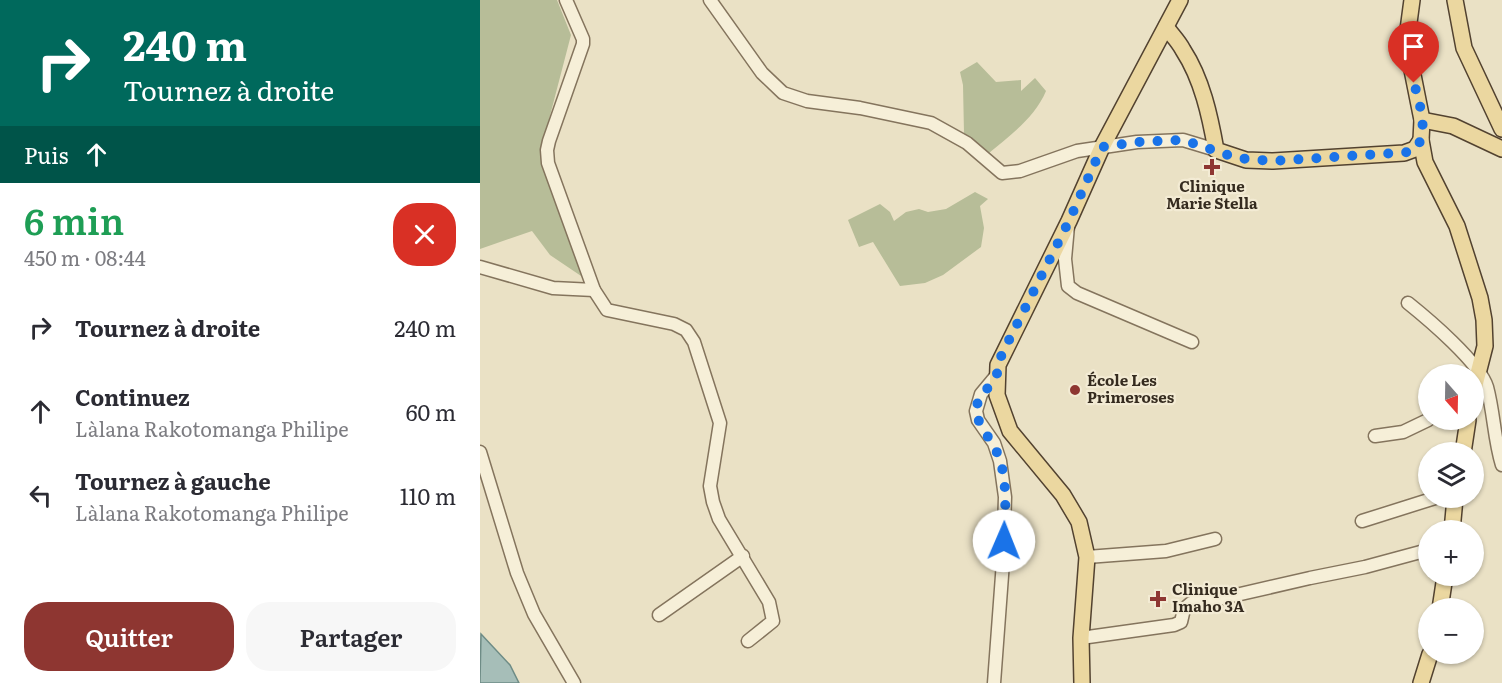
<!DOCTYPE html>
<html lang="fr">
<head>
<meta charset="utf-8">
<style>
  :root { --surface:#fff; --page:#f7f7f7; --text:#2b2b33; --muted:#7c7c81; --accent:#8e3631 }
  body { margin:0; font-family:Literata,serif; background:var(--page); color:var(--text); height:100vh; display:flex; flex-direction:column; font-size:22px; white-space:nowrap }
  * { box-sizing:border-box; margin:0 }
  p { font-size:20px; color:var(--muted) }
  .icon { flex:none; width:33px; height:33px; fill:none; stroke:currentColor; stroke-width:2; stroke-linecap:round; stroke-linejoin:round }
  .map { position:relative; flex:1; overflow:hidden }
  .drawer { display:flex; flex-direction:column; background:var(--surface); width:480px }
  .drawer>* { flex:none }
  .top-card { background:#00695c; color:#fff; overflow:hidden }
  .needle { width:39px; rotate:160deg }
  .controls { position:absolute; left:938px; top:364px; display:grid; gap:12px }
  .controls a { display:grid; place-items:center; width:66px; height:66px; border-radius:50%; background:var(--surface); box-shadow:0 2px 4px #0004; font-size:30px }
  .pin { position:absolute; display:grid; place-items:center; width:51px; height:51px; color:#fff; margin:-62px -26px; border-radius:50% 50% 50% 0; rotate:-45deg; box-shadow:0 0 6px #0007 }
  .pin .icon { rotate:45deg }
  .me { position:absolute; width:66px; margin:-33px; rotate:1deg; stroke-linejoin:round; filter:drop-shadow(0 0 4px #0008) }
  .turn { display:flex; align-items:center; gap:21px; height:126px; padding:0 24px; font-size:27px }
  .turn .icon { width:78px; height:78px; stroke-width:2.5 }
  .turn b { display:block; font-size:42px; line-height:51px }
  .then { display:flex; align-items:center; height:57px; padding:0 24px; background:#0003; gap:12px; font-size:22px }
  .round { display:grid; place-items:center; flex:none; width:63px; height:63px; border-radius:24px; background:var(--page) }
  .summary { display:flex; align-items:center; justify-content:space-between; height:102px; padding:0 24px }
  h1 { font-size:36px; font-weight:600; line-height:45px; color:#1e9e55 }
  .action { display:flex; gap:12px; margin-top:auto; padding:12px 24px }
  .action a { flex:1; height:69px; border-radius:24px; background:var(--accent); color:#fff; font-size:24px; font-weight:600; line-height:69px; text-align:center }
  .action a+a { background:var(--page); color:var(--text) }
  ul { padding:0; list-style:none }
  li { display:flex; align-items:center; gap:18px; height:84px; padding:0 24px }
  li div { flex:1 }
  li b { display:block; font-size:22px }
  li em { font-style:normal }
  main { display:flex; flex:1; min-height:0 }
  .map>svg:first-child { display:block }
</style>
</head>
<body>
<main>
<section class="drawer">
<div class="top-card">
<div class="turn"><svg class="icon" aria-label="right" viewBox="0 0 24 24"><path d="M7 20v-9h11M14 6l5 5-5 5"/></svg><div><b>240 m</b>Tournez à droite</div></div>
<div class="then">Puis<svg class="icon" aria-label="ahead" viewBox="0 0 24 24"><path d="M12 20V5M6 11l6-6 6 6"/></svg></div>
</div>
<div class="summary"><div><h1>6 min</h1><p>450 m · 08:44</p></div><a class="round" style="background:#d93025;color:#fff"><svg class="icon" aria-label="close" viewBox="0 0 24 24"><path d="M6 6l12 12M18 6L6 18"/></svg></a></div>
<ul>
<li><svg class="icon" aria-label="right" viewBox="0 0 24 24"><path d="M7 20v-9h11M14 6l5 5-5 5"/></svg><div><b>Tournez à droite</b></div><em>240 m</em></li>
<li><svg class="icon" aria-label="ahead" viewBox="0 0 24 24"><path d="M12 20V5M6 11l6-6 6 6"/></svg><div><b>Continuez</b><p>Làlana Rakotomanga Philipe</p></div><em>60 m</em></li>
<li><svg class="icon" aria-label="left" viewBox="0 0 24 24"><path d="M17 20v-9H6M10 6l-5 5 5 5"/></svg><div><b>Tournez à gauche</b><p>Làlana Rakotomanga Philipe</p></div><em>110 m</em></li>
</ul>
<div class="action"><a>Quitter</a><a>Partager</a></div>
</section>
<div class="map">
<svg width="1022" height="683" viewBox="0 0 1022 683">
  <rect width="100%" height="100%" fill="#eae1c5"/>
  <g fill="#b7bd98">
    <polygon points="0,0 77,0 91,35 60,154 107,280 70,255 52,231 0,249"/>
    <path d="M497,62L516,82L541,80V91L555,78L566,91C555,117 531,135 509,153L499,147L484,133L483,85L480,72Z"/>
    <polygon points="495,192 508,199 500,206 504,228 501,247 463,275 445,283 420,286 393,242 379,247 368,220 400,204 410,212 414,221 426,212 439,209 448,212 466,209"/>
  </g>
  <polygon fill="#a6beb8" stroke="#6e8c86" stroke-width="1.5" points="1,634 30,665 39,683 0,683"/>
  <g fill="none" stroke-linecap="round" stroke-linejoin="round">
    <g stroke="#84745d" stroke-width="15">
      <g id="minor">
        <polyline points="86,0 103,39 103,44 69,141 67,150 68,163 114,290 127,310 194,324 206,330 214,342 240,423 230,486 233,502 239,519 289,602 293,621 268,641"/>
        <polyline points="230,0 282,73 303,93 327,101 380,108 451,123 487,143 522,173 540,171 597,151 657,142 703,140 736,150"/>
        <polyline points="588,226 585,259 588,286 597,293 712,342"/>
        <polyline points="0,267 73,288 114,290"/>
        <path d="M928,303C948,319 1000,363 1007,387C1014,413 1014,439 1022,465"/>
        <polyline points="895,436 923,432 948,420"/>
        <polyline points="0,452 37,573 54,614 94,683"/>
        <polyline points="882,521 955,498"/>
        <polyline points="607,557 686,551 735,539"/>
        <polyline points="179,615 263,556"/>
        <polyline points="601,638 694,625 701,622 704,609 711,603 730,601 830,578 885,567 948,550"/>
        <polyline points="514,683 523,562 525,497 520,461 514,443 498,420 496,411 501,394 516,376"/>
      </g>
    </g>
    <g stroke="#524230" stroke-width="18">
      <g id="major">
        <polyline points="932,0 928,30 929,55 942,120 941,140 945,162 977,226 1000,298 1004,320 1005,346 993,393"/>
        <polyline points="975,0 984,48 1022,129"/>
        <path d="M686,27C692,35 699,42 703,50C722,79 730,116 736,150L766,160L793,161L924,153L935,149L941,140"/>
        <polyline points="942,120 973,126 1022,149"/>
        <polyline points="983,453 988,420"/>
        <polyline points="972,531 975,498"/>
        <polyline points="960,609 965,576"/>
        <polyline points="602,683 601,638 607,557 599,522 583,495 530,431 517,395 518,365 589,221 622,147 700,0"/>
        <polyline points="941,683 950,654"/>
      </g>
    </g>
    <use href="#minor" stroke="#f6efd8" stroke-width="12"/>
    <use href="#major" stroke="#ebd7a0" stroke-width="15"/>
  </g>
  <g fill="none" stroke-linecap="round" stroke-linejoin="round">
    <path stroke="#1a73e8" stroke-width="10" stroke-dasharray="0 18" d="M524,541C525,513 528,483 519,457C514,444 497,423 496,412C496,396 510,389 516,376C519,370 519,361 522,354L589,221L622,147L657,142L703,140L757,158L793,161L931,152C952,139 939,102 934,83"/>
  </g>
  <g fill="#8e3631" stroke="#f3ebd4" stroke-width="2">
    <path d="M729 158h6v6h6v6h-6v6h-6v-6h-6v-6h6z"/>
    <circle cx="595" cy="390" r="6"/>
    <path d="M675 590h6v6h6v6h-6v6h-6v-6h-6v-6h6z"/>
  </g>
  <g text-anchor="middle" stroke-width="4.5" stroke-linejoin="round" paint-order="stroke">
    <g font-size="15" font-weight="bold" fill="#352b1f" stroke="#f3ebd4" text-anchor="start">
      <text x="732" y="192" text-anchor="middle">Clinique<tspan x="732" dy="17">Marie Stella</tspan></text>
      <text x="607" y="386">École Les<tspan x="607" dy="17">Primeroses</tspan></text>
      <text x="692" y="595">Clinique<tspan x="692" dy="17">Imaho 3A</tspan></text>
    </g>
  </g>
</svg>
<div class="controls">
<a><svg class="needle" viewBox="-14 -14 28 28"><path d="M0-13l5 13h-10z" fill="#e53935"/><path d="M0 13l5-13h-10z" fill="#7c7c81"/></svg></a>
<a><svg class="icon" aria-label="layers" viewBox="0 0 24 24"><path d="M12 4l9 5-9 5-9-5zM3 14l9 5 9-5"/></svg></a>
<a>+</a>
<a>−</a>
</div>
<div class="pin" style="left:934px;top:83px;background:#d93025"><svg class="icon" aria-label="arrive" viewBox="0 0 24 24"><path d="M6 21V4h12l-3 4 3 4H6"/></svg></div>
<svg class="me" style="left:524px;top:541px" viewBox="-20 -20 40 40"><circle r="19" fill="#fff"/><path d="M0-13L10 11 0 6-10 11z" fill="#1a73e8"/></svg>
</div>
</main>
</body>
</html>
